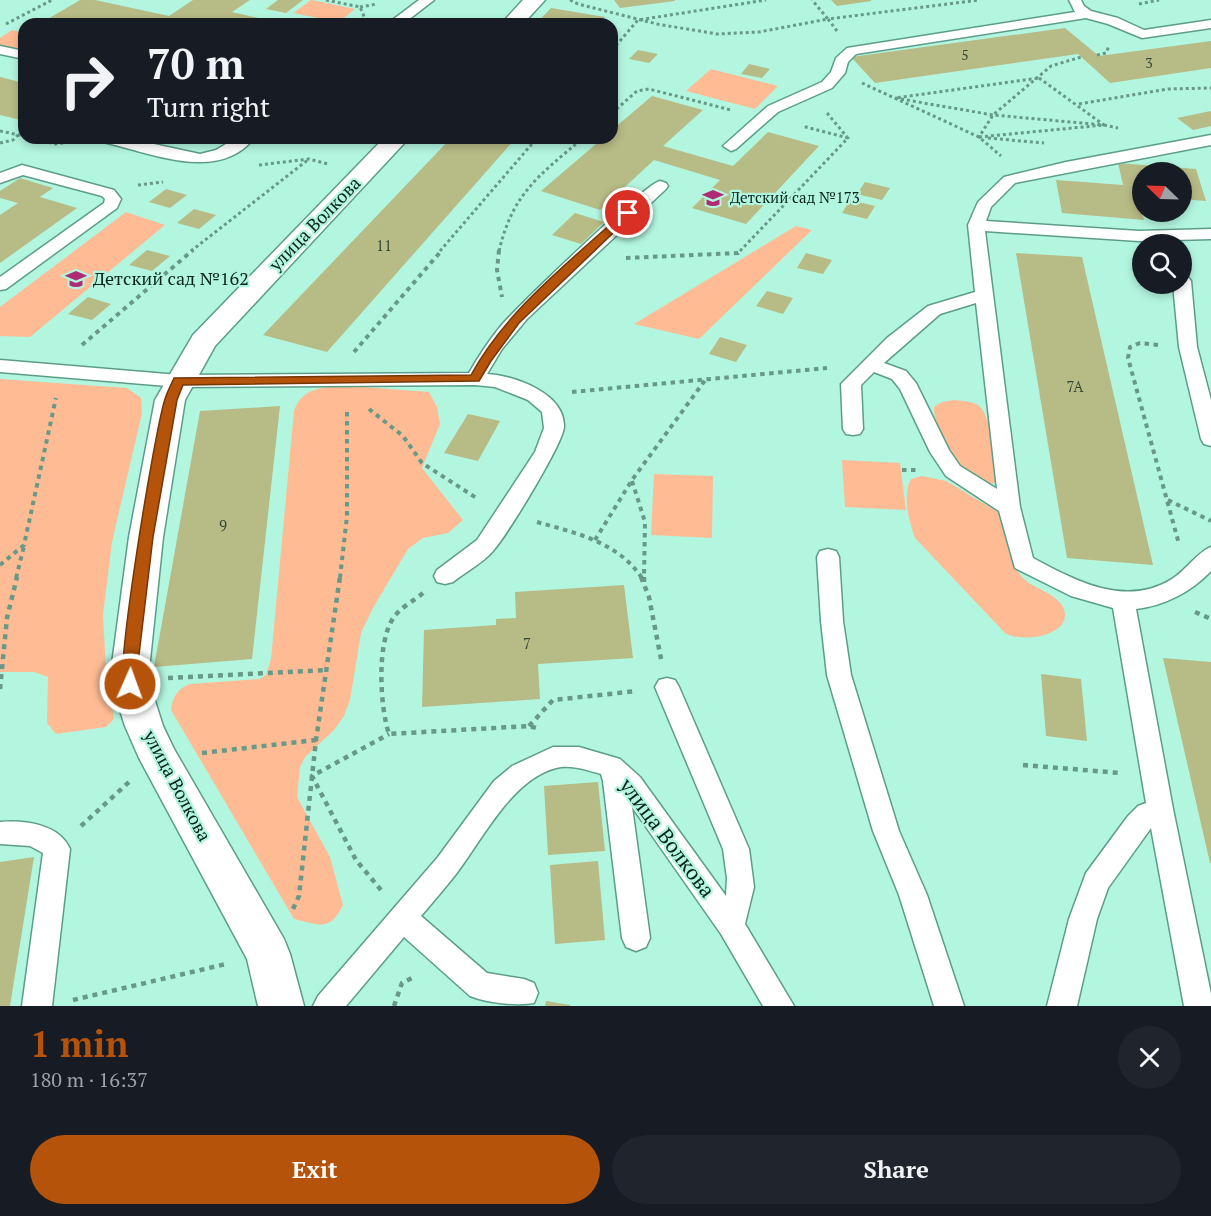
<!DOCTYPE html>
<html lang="en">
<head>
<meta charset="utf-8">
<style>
  :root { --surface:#171b24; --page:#20242c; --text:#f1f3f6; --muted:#9ea1a6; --accent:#b45309 }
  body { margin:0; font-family:"PT Serif",serif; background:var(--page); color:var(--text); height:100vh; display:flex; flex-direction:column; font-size:22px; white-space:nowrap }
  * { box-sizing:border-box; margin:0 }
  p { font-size:20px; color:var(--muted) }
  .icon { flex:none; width:33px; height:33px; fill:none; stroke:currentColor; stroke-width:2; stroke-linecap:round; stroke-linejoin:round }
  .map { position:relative; height:1006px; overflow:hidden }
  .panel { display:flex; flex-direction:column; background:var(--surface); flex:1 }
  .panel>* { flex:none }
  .banner { position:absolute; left:18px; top:18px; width:600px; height:126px; border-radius:18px; box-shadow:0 3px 9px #0003; background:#171b24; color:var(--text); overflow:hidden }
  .needle { width:39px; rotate:293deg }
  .buttons { position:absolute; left:1132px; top:162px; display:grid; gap:12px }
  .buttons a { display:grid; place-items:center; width:60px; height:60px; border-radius:50%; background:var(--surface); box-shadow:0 3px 9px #0003; font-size:30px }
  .pin { position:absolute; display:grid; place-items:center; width:51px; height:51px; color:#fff; margin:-26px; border:3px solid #fff; border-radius:50%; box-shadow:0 2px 6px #0007 }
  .me { position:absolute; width:66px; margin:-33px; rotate:2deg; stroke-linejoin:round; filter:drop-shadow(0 0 4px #0008) }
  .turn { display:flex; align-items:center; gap:21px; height:126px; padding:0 30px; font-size:27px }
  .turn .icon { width:78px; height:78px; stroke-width:2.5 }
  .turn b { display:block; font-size:42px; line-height:51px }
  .round { display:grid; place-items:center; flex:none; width:63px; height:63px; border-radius:32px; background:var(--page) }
  .overview { display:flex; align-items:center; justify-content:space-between; height:102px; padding:0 30px }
  h1 { font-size:36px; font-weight:700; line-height:45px; color:var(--accent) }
  .button { display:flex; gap:12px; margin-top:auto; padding:12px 30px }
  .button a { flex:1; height:69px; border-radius:36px; background:var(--accent); color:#fff; font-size:24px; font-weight:700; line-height:69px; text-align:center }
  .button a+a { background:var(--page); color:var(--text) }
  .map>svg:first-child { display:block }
</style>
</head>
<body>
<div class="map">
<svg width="1211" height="1006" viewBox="0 0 1211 1006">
  <rect width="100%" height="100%" fill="#b3f6e0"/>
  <g fill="#ffbc94">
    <polygon points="311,0 312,0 355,9 339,22 293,13"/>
    <polygon points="12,30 24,33 24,52 0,47 0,38"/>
    <polygon points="711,69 778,86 755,109 686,91"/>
    <polygon points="126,212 165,225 30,337 0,336 0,307"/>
    <polygon points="796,226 812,230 699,339 634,324"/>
    <polygon points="0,379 127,388 141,398 142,413 112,542 103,615 106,669 114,719 106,727 56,734 47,723 48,677 34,672 0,672"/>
    <path d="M351,386L429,392L437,407L440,424L422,468L463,520L448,533L423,538L408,549L373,608L361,633L350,700L344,716L334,730L305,757L300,767L297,797L330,857L343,905C330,932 320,925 294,919L171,710C173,696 177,689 190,684L260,679L266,675L271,659L294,411C303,385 327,387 351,386Z"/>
    <path d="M954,400C961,401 972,401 978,405C991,414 1000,469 995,483C967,488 933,431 934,407L942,402Z"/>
    <polygon points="842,460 900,463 906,510 845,507"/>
    <polygon points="654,474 713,476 712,538 651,535"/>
    <path d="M922,476L946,481L998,512C1006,533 1007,560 1022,577C1033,589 1055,592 1063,607C1076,635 1022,644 1005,633L915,538C909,521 902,495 911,479Z"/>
  </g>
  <g fill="#b7bb85">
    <polygon points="80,0 95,0 169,16 193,0 250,0 232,12 284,24 62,24 46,20"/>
    <polygon points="278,0 303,0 286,13 266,9"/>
    <polygon points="614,0 675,0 675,1 620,8"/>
    <polygon points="831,0 871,0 871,1 837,6"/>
    <polygon points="551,8 605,17 599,24 536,24"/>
    <polygon points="1065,28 1099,56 1211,41 1211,68 1110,83 1078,54 875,83 851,57"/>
    <polygon points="638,50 658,54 649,63 629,59"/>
    <polygon points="749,64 770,69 762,78 741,74"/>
    <polygon points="0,77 24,83 24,121 0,115"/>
    <polygon points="652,96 703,110 663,146 733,166 768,132 819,146 746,224 692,208 720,180 654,160 600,210 541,191 603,138 612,138 612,130"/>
    <polygon points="1211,111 1211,126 1193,130 1177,118"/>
    <polygon points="186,138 218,138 210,144"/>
    <polygon points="451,138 516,138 327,352 263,335"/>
    <polygon points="1118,163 1196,169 1206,201 1182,199 1182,172 1143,172 1143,196 1138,196 1144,220 1062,213 1056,180 1123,185"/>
    <polygon points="20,178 53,188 40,197 77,208 0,263 0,215 18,203 0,198 0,191"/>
    <polygon points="865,182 890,188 882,200 857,194"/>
    <polygon points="166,189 187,195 170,208 149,202"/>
    <polygon points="850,200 875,206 867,219 842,213"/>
    <polygon points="194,209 216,215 199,229 177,223"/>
    <polygon points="575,213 604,222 581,244 552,235"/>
    <polygon points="147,250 170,256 152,271 129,265"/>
    <polygon points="806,253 832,260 823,274 797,268"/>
    <polygon points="1016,253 1082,257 1153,565 1067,558"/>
    <polygon points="767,291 793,298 783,314 756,306"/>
    <polygon points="88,297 111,304 92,320 68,314"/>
    <polygon points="720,337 747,345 736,362 709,354"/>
    <polygon points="280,406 252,659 154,667 200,411"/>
    <polygon points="468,414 500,421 478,461 444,453"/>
    <polygon points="624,585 633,658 538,664 540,699 422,707 424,630 496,625 496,619 516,618 515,592"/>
    <polygon points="1163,658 1211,662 1211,863 1210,863"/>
    <polygon points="1041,674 1081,679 1087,741 1046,736"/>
    <polygon points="598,782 605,851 548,855 544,786"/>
    <polygon points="34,857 10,1006 0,1006 0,862"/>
    <polygon points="598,861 605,940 555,944 550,865"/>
    <polygon points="546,1001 570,1005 570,1006 545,1006"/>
  </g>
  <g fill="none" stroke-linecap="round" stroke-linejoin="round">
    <g stroke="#5c9d89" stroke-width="3">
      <g id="service">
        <polygon points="419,0 434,0 403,24 387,24"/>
        <polygon points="1069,0 1081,0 1084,6 1091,11 1118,18 1144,30 1211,20 1211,28 1142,38 1108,24 1086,18 856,54 848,62 845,73 832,88 778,112 736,149 731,151 723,146 768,106 822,82 831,72 836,58 847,48 1075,12"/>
        <polygon points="0,46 24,51 24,59 0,54"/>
        <path d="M1211,135V145L1015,183L991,207L986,221L1139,231L1211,229V239L1139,241L985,231L1020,507L1033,558C1076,581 1125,608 1172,579C1185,571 1199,551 1211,547V571C1191,592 1164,606 1136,609L1173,809L1211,994V1006H1184L1151,828L1108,888L1097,919L1077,1006H1047L1069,919L1086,873L1128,816L1138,806L1146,803L1113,608L1071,596L1015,568L999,511L946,476L930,452L900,389L892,379L874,372L861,385L863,429L860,434L853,435L846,434L843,429L841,384L887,338L928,306L975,292L968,225L978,202L1004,177L1066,162ZM976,303L997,489L960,466L949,450L916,383L906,371L884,363L940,314Z"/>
        <path d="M99,138H126L200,154L216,150L236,138H254C219,183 151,153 107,143Z"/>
        <polygon points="22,165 114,190 121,199 117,208 6,289 0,290 0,277 104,203 105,199 102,196 23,175 0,183 0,173"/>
        <path d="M660,181L666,183L668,186L666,189L527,319L502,349L487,374C515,376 565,393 564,427C563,444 507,535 493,551C483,563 465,572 453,582L445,584L437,582L434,576L437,570L477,540L535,452L544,428L542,412L528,400L495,387L475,385L179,387L0,372V360L179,375L469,373C478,357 488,342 500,327C517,307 643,185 660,181Z"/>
        <polygon points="1182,276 1188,277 1191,281 1197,347 1211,400 1211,446 1204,444 1201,439 1179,347 1173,284 1182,284"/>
        <polygon points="828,549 836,551 839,557 843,621 851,675 899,831 927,895 964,1006 934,1006 899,895 873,831 827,675 821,621 817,557 820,551"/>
        <path d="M667,678L675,680L679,687L749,849L754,887L745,924L794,1006H763L721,934L632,807L650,938L646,947L636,951L626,947L622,938L603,781L601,774C587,770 570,764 556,768C512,779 482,840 456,874C445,888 433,902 421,916L487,973L524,979L534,983L538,993L534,1003C516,1006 488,1003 470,996L404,937L346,1006H313L318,996L438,857L494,781L512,766L553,747H579L620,759L640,777L726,896L727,878L723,849L655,687L659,680Z"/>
        <path d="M0,822C25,820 59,824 70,849L52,1006H22L43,853L30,846L0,844Z"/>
      </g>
    </g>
    <g stroke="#5c9d89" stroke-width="3">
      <g id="minor">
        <polygon points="523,0 545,0 523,24 501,24"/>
        <polygon points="384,138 409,138 215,346 185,400 163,537 148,679 163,726 174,749 284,939 290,954 304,1006 258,1006 247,959 139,758 125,726 110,679 129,537 155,400 193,335"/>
      </g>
    </g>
    <g stroke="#679888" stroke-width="3" stroke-dasharray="3 3" stroke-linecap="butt">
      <polyline points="326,0 360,7 366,21"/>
      <polyline points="570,0 578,4 657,24 717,34 759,32 828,19 812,0"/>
      <polyline points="1139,4 1159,0"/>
      <polyline points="360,7 377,4"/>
      <polyline points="6,24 52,0"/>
      <polyline points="837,31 828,19 979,0"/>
      <polyline points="612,50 638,20 766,0"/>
      <polyline points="1097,55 1106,53 1109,46"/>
      <polygon points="1039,78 1104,125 993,115 895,98"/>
      <polyline points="862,83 979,137 1001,156"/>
      <polyline points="1079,104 1168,89 1211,88"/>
      <polyline points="612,113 637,91 649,89 731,110"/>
      <polyline points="827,113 847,137"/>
      <polyline points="1104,125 1118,128"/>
      <polyline points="0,131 24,136"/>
      <polyline points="979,137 1104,125"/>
      <polyline points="981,137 979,137 993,115 1051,66 1081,57"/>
      <polyline points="31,138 55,144 79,141"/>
      <polyline points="988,138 1044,143"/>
      <polyline points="0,143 13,140 18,135"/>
      <polyline points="259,165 309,159 328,164"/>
      <polyline points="138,185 163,182"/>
      <polyline points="191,251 309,159"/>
      <polyline points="440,251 537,138"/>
      <path d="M499,251C513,192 540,175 583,138"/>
      <polyline points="740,251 848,138 802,126"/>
    </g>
    <g stroke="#679888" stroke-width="4" stroke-dasharray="4.5 4.5" stroke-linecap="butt">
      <polyline points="499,250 497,270 502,297"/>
      <polyline points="626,258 738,253 741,250"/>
      <polyline points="82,345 193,250"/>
      <polyline points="1158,345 1140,343 1130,347 1128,358 1179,544"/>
      <polyline points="354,352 442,250"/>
      <polyline points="572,392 827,368"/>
      <polyline points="369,409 403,436 422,463 478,499"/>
      <polyline points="902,470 916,470"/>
      <polyline points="632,481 645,522 644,578"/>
      <polyline points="1168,500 1211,521"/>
      <path d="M537,522C576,533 618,542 642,578"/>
      <polyline points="595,540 632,480 706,379"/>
      <polyline points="0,565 24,545 56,398"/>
      <polyline points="16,578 24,546"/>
      <polyline points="340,578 347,516 347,408"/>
    </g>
    <g stroke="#679888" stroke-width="4.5" stroke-dasharray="5 5" stroke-linecap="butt">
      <polyline points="641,577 649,597 661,659"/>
      <polyline points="644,582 644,577"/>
      <path d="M423,593C414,601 401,607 394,617C376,642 380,707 389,734L529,726L540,729"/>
      <polyline points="1195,612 1211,619"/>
      <polyline points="168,678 328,670"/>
      <polyline points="0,689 7,618 17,577"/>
      <polyline points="529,726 553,700 637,691"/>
      <polyline points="202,753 316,740"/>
      <polyline points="1023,765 1120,773"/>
      <polyline points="81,826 129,782"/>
      <polyline points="381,890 356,860 312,776 389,734"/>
      <polyline points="293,909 299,896 316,740 340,577"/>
      <polyline points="73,1000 226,964"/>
      <polyline points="394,1006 402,983 414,977"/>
    </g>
    <use href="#service" fill="#fff" fill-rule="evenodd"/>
    <use href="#minor" fill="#fff" fill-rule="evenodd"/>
  </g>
  <path fill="#b45309" stroke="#753606" stroke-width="1.5" d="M628,210L632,211V215L519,323L491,361L479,381L183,385L177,400L153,537L135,688H124C115,671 155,429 165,399C167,392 171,385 174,378L471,375C507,309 571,261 625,211Z"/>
  <defs>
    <g id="school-bare" transform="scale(1.62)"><path d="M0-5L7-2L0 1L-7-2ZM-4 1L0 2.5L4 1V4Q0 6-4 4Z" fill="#af2b73" stroke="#b3f6e0" stroke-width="2.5" paint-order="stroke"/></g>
  </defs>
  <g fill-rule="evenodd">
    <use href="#school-bare" x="713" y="198"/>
    <use href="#school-bare" x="76" y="279"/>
  </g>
  <g text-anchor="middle" stroke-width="4.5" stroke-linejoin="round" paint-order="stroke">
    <g font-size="14" fill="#344a36">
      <text x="965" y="60">5</text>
      <text x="1149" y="68">3</text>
    </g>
    <g font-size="15" fill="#08241c" stroke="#b3f6e0" text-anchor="start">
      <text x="730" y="203">Детский сад №173</text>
    </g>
    <g font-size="15" fill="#344a36">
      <text x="384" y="251">11</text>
      <text x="1075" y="392">7А</text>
      <text x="223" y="531">9</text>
      <text x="527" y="649">7</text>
    </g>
    <g font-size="18" fill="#08241c" stroke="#b3f6e0">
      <text transform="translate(315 224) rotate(-46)" y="6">улица Волкова</text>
      <text transform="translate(177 786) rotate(62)" y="6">улица Волкова</text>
    </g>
    <g font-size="18" fill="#08241c" stroke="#b3f6e0" text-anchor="start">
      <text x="93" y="285">Детский сад №162</text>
    </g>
    <g font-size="21" fill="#08241c" stroke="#b3f6e0">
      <text transform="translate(667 838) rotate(53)" y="7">улица Волкова</text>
    </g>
  </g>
</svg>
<div class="buttons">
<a><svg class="needle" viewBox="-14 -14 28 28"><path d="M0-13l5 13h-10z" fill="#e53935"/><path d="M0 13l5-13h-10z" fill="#9ea1a6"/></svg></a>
<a><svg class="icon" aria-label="search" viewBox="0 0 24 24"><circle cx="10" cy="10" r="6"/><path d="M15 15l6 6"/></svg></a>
</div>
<div class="pin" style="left:628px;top:213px;background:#d93025"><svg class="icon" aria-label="arrive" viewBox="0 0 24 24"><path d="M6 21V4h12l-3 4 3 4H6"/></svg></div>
<svg class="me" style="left:130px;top:684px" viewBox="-20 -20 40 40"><circle r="17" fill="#b45309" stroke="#fff" stroke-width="3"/><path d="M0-11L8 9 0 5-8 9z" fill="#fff"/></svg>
<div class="banner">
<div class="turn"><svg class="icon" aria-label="right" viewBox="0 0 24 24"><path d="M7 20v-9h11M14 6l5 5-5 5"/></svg><div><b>70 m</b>Turn right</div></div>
</div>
</div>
<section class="panel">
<div class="overview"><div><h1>1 min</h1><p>180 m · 16:37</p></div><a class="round"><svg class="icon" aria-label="close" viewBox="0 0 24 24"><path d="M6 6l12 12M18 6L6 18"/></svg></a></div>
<div class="button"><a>Exit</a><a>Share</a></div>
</section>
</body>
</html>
